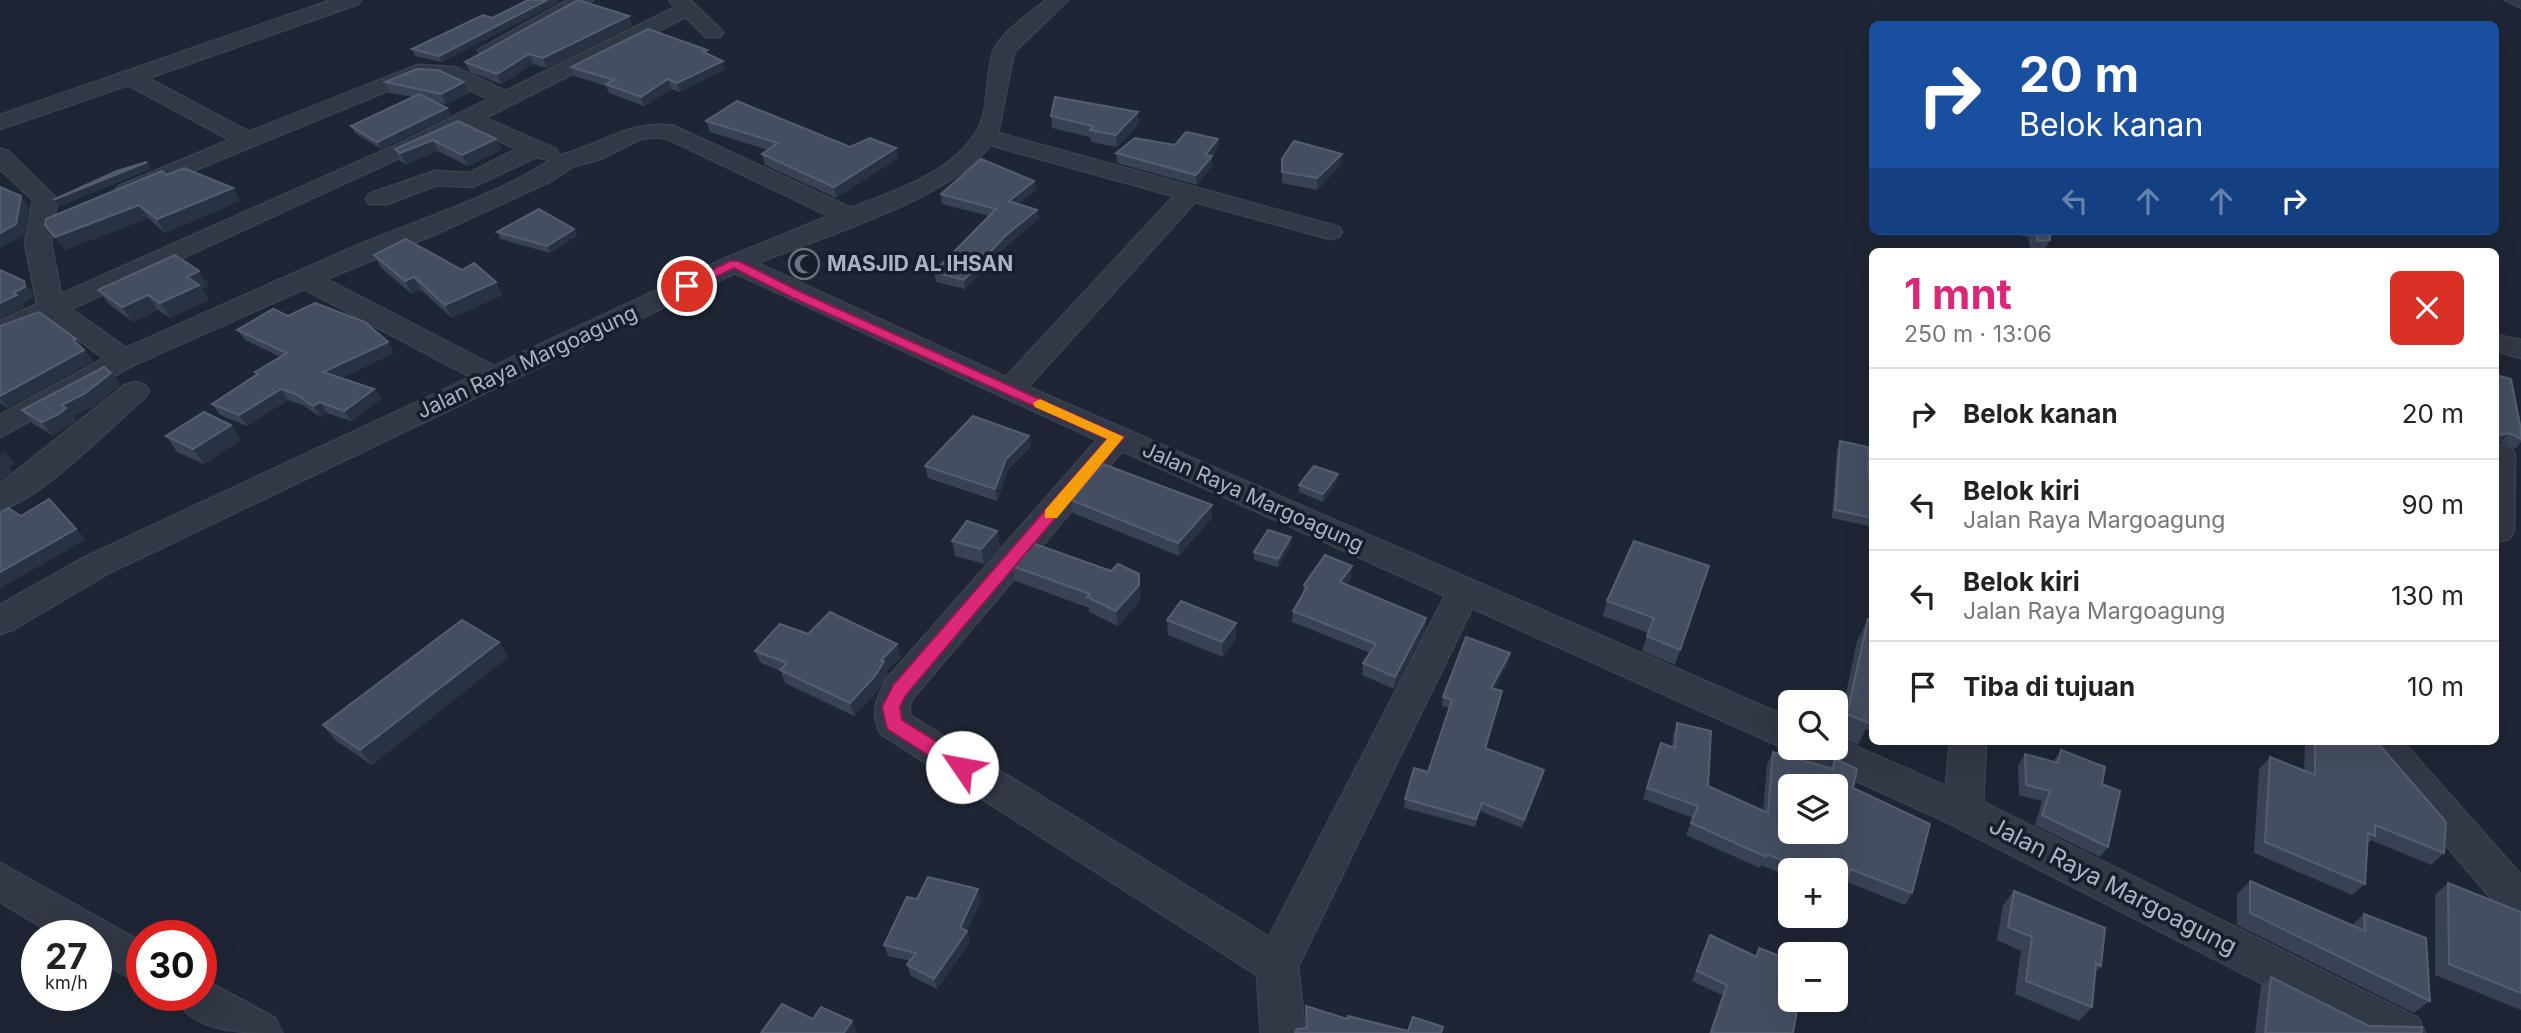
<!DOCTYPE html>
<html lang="id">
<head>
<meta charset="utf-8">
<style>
  :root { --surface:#fff; --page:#f6f6f6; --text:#222; --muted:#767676; --line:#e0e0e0; --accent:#db2777 }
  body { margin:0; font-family:Inter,sans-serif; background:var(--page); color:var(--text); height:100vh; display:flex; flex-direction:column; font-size:26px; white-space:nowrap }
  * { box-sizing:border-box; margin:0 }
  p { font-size:23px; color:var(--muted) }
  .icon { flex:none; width:38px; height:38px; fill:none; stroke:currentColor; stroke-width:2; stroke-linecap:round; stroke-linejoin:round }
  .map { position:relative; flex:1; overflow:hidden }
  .details { position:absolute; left:1869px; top:248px; width:630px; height:497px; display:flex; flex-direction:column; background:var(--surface); border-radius:10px; box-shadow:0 7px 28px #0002 }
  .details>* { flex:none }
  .guide { position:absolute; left:1869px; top:21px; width:630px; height:214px; border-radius:10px; box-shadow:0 7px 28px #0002; background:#1a4fa0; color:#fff; overflow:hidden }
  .fabs { position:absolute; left:1778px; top:690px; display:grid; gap:14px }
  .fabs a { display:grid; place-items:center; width:70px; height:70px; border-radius:10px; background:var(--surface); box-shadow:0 7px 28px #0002; font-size:35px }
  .speed { position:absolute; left:21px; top:920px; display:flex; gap:14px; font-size:35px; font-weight:700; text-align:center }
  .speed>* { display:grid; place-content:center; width:91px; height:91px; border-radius:50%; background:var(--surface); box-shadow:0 7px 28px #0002; line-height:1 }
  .speed small { font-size:18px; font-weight:400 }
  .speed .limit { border:10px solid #d22; background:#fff; color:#111 }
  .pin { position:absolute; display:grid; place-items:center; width:60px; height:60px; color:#fff; margin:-30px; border:4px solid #fff; border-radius:50%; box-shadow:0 2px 7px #0007 }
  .me { position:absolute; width:77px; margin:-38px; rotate:303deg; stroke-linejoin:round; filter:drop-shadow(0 0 5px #0008) }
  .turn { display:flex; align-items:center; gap:24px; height:147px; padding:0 35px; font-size:32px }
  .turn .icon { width:91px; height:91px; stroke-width:2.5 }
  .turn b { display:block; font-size:49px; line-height:60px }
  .lanes { display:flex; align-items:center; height:66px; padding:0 35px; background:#0003; justify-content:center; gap:35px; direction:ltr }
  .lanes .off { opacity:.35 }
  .round { display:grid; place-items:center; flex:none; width:74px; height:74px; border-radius:10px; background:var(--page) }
  .headline { display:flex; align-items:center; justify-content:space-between; height:119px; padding:0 35px }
  h1 { font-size:42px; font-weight:700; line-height:52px; color:var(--accent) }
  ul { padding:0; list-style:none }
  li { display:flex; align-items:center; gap:21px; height:91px; padding:0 35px; border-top:2px solid var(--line) }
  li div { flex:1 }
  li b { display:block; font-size:26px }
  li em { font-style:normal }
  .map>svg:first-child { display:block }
</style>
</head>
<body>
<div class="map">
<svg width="2521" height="1033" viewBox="0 0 2521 1033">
  <rect width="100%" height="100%" fill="#1e2635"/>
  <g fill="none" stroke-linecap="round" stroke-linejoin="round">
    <g stroke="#3b414f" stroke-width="3">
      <g id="minor">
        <path d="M332,0H361L358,4L148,78L249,132L418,65L455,67L506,91L675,7L669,0H690L720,29L723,33L720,37H706L686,17L485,118L556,149L558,156C599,146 631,119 674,126L851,208C895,191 951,174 977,131C990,109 985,77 993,53C1000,32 1030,14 1046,0H1068L1014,52L998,133L1339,227L1342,232L1339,237L1330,239L1195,202L1028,387L1790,718V747H1795L1777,745L1472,608L1298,966L1305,1033H1261L1257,975L881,734C870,713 876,701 886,680L1097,440L735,273L107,574L12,630L0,634V605L83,558L471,377L304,289L134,365L0,437V415L104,358L50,319L0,339V321L37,304L25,243L33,200L0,169V149L8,151L57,199L51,243L61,294L398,144L489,99L443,78L421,77L127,198L119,196L115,191L119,186L230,140L128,85L0,129V115ZM467,127L517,149L469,173L435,171L369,194L366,199L369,204H387L437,185L473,187L536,157L551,160C494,196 428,217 366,242C286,276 206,313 126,348L71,309ZM656,137L668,139L829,216L726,258L494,366L326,279L438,233L549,182L574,166L601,159L641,139ZM990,145L1174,196L1006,377L757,263C816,239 956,196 990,145ZM1122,451L1445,596L1269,937L911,716L909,707L913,698Z"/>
        <polygon points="568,0 593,0 495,54 481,54 478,50"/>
        <polygon points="2505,0 2521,0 2521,8"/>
        <polygon points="2496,335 2521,340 2521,358 2496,351"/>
        <path d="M135,382L145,385L149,391L145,397C110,428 42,498 0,510V484L125,385Z"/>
        <polygon points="2500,445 2511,448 2515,455 2514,531 2509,539 2496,542 2496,446"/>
        <polygon points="1836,738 1946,786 1950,742 1986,742 1983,802 2418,1018 2425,1033 2359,1033 1949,823 1806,758 1801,747 1836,747"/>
        <polygon points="2363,742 2403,742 2521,875 2521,922 2507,917 2368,753"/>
        <polygon points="0,863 142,942 142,984 96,960 96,936 57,936 0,902"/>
        <path d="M201,978L275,1018L282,1033C244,1033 192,1033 175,996H201Z"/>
      </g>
    </g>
    <use href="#minor" fill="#313846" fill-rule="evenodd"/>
  </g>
  <g fill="#394254">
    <polygon points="528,0 558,0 559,2 442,62 415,56 412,49 492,18"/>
    <polygon points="629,16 632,25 547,68 533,64 501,84 470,72 465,62"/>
    <polygon points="707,50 709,55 725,69 680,92 671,89 644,106 609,93 606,86 574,76 571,67"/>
    <polygon points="385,82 469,93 446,104 435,102 447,108 451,115 381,149 355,133 351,126 413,97 390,93"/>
    <polygon points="1051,116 1139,124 1117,147 1091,142 1090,137 1052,128"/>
    <polygon points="458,121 496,139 501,150 468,166 438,151 406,164 400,161 395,149"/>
    <polygon points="706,121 850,147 896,148 898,158 836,198 765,165 762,154 768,150 710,132"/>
    <polygon points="1218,148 1212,156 1212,166 1197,185 1117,163 1116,153"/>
    <polygon points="1282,159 1341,165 1317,190 1282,183"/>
    <polygon points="166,175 240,201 165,233 148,218 65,250 45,225"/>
    <polygon points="1034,181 1036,190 1018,204 1037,210 1039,219 1006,246 965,289 936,282 934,272 989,216 942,204 941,194"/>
    <polygon points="574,229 577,236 550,253 500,239 497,232"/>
    <polygon points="2000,231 2050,231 2050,240 2044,252 2031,252 2028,237"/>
    <polygon points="374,255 462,270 496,282 502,295 452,318 421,290 412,294 381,268"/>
    <polygon points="199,271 209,286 202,289 209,300 170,318 158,310 133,322 109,304 98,290"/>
    <polygon points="288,316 394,353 341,378 374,389 381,399 351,421 327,413 320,417 303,405 288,400 247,426 220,415 212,404 256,375 255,372 280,357 245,340 237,330"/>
    <polygon points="0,326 76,339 93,361 7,408 0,403"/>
    <polygon points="111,373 120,385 94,406 73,416 76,420 69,426 52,435 32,423 22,410"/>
    <polygon points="2496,375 2521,430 2521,442 2515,449 2501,442 2496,444"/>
    <polygon points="231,425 241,440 204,464 177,452 166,436"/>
    <polygon points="1840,441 1869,477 1872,477 1872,527 1832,518 1837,449"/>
    <polygon points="1031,447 1008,470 997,501 928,478 925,466"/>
    <polygon points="1337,482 1323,502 1299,492 1299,485"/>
    <polygon points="1071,500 1212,518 1179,556 1073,513"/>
    <polygon points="997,531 1000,547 984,564 955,556 952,541"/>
    <polygon points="1291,545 1278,567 1254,560 1254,552"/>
    <polygon points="1012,566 1140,589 1140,600 1118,626 1089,612 1089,608 1015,581"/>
    <polygon points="1709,566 1675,665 1642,651 1648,633 1603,616 1607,601"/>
    <polygon points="1351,577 1346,584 1426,618 1425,630 1394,689 1362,675 1363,663 1370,653 1292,622 1293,611 1303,593 1304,585"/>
    <polygon points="1868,619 1872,621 1872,732 1866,729 1858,745 1837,736 1857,641"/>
    <polygon points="1167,620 1236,623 1236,638 1223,657 1168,635"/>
    <polygon points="808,634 901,657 887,671 888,674 879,689 854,716 785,683 781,671 761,663 755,651"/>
    <polygon points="499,642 508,657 372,765 335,740 323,725"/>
    <polygon points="1510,653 1508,662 1494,689 1502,691 1486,748 1542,779 1522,828 1480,811 1475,827 1404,808 1405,799 1428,772 1449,708 1442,706 1443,697"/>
    <polygon points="1677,723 1708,786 1763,811 1767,764 1773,752 1830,768 1835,759 1853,788 1912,893 1905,905 1847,882 1841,901 1836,910 1836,870 1790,870 1790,877 1761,865 1760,868 1686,835 1693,818 1643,799 1661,743 1672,747 1673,735"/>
    <polygon points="2305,742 2377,742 2444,853 2431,865 2371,840 2368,843 2365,884 2352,895 2254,853 2259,769 2270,757 2304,771"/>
    <polygon points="2061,750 2102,784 2108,847 2100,857 2035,825 2042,801 2019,795 2018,765 2025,754 2053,762"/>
    <polygon points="2250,881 2352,925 2364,914 2430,1001 2414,1013 2237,925 2237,894"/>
    <polygon points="2448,883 2521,912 2521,1010 2435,975 2435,895"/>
    <polygon points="2014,891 2101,966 2095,973 2092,1007 2079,1021 2015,994 2021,951 1997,940 2003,905"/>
    <polygon points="917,899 981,900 967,931 970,942 937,989 911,976 907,965 910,961 888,956 884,945"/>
    <polygon points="1710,935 1755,956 1759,948 1793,1033 1709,1033 1722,995 1692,981 1705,946"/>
    <polygon points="2271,977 2369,1026 2422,1033 2255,1033 2261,986"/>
  </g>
  <g fill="#293243">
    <polygon points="547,0 558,0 559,2 442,62 439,56"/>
    <polygon points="629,16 632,25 547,68 543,58"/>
    <polygon points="529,54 533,64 501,84 497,74"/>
    <polygon points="723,61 725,69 680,92 677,83"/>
    <polygon points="668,79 671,89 644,106 641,97"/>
    <polygon points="464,82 469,93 446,104 441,94"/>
    <polygon points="447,108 451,115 381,149 377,142"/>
    <polygon points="1138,112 1139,124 1117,147 1116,135"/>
    <polygon points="496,139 501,150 468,166 462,155"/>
    <polygon points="1218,139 1218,148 1207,162 1212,156 1212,166 1197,185 1196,175 1205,155"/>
    <polygon points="433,140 438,151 406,164 400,153"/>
    <polygon points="896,148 898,158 836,198 834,187"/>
    <polygon points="1342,154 1341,165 1317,190 1317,178"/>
    <polygon points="147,162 151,169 58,207 53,200"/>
    <polygon points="1034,181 1036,190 1010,210 1009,201"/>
    <polygon points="233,188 240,201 165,233 157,219"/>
    <polygon points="21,196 29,207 24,235 0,248 0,233"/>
    <polygon points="139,205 148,218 65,250 55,237"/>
    <polygon points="1037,210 1039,219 1006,246 965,289 964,280 1005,236"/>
    <polygon points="574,229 577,236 550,253 547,246"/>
    <polygon points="199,271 209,286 202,289 209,300 170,318 160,303 187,277"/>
    <polygon points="414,277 421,290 412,294 405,281"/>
    <polygon points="24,281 32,292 33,298 23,304 25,307 0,318 0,303 13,293"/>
    <polygon points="496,282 502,295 452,318 445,305"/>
    <polygon points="148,295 158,310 133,322 122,307"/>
    <polygon points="76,339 93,361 7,408 0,399 0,396"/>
    <polygon points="388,342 394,353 330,383 323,372"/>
    <polygon points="111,373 120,385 94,406 73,416 76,420 69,426 52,435 42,422 62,405"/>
    <polygon points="281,389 288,400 247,426 239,415"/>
    <polygon points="374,389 381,399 351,421 344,411"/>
    <polygon points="320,402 327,413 320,417 313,406"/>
    <polygon points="231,425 241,440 204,464 193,449"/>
    <polygon points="2509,433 2501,442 2496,444 2502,435"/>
    <polygon points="1029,436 1031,447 1008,470 997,501 995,489 1006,459"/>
    <polygon points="4,451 15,464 9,467 12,471 0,481 0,454"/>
    <polygon points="1338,474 1337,482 1323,502 1323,494"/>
    <polygon points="1212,505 1212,518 1179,556 1178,543"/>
    <polygon points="76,529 86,539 0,589 0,572"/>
    <polygon points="997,531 1000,547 984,564 981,549"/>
    <polygon points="1291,537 1291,545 1278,567 1278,559"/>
    <polygon points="1352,566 1351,577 1340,593 1340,582"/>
    <polygon points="1139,574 1140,600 1118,626 1116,611"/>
    <polygon points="1426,618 1425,630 1394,689 1395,677"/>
    <polygon points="1236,623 1236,638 1223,657 1222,642"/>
    <polygon points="499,642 508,657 372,765 360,750"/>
    <polygon points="897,644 901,657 887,671 888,674 879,689 854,716 850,703 881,660"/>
    <polygon points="1510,653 1508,662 1490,697 1491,688"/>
    <polygon points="1502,691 1501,700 1484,757 1485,748"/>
    <polygon points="1544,770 1542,779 1522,828 1524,820"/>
    <polygon points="978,889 981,900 967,931 970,942 937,989 934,979 960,928"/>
    <polygon points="852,1021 857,1033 844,1033"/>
  </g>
  <g fill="#454e60" stroke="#555e70" stroke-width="2" fill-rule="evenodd">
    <polygon points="528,0 547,0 439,56 412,49 483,15 492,18"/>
    <polygon points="578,0 629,16 543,58 529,54 497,74 465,62"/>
    <polygon points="648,29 707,50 703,52 723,61 677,83 668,79 641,97 606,84 614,80 571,67"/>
    <polygon points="417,69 438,70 464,82 441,94 385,82"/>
    <polygon points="419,94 447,108 377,142 351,126"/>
    <polygon points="1055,97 1138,112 1116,135 1090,130 1093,126 1051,116"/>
    <polygon points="737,101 850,147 870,138 896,148 834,187 762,154 778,143 706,121"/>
    <polygon points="458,121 496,139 462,155 433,140 400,153 395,149"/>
    <polygon points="1186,132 1218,139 1205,155 1212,156 1196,175 1116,153 1135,138 1175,145"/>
    <polygon points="1294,141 1342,154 1317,178 1282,172 1282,159"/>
    <polygon points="981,159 1034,181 1009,201 1037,210 1005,236 964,280 934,272 996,209 941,194"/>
    <polygon points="147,162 53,200 117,171"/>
    <polygon points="184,168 233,188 157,219 139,205 55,237 45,225 46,219 162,171 166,175"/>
    <polygon points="0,187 21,196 16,224 0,233"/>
    <polygon points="539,209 574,229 547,246 497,232"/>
    <polygon points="2036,231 2050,231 2050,240 2038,241"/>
    <polygon points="406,239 462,270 474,263 496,282 445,305 414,277 405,281 374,255"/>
    <polygon points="175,255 199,271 187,277 199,285 160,303 148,295 122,307 98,290"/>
    <polygon points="0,270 24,281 25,287 13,293 17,295 0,303"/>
    <polygon points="315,303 365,322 388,342 323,372 374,389 344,411 320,402 313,406 296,394 281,389 239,415 212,404 258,374 255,372 287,353 237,330 273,309 288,316"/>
    <polygon points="39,312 76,339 73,340 84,350 0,396 0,326"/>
    <polygon points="104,367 111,373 84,394 62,405 66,408 59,414 42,422 22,410"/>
    <polygon points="2496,375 2511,379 2521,430 2521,439 2509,433 2502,435 2496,433"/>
    <polygon points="204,412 231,425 193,449 166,436"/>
    <polygon points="973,416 1029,436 1006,459 995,489 925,466"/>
    <polygon points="1840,441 1868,447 1869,477 1872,477 1872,518 1835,510"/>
    <polygon points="1103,464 1212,505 1178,543 1071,500"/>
    <polygon points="1314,466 1338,474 1323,494 1299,485"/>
    <polygon points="49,499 76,529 0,572 0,513 8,508 21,516"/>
    <polygon points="967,521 997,531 981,549 952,541"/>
    <polygon points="1268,530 1291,537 1278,559 1254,552"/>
    <polygon points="1634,541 1709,566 1680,650 1647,636 1654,618 1607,601"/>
    <polygon points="1032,543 1111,571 1118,564 1139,574 1139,585 1116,611 1087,597 1090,594 1012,566"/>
    <polygon points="1325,555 1352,566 1340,582 1426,618 1395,677 1363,663 1376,644 1293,611 1307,587 1304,585"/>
    <polygon points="1181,601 1236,623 1222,642 1167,620"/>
    <polygon points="830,612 897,644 881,660 884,661 875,676 850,703 780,670 787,663 755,651 780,624 808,634"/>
    <polygon points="1868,619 1872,621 1872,706 1869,723 1847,714"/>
    <polygon points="462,620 499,642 360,750 323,725"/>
    <polygon points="1466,637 1510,653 1491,688 1502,691 1485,748 1544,770 1524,820 1482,803 1476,819 1405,799 1414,768 1428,772 1452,700 1443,697"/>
    <path d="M1677,723L1711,731L1708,786L1768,813L1773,752L1833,769L1835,759L1857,769L1853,788L1930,824L1912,893L1850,869L1841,901L1836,899V870H1806L1767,854L1766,857L1691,823L1698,806L1647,788L1661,743L1675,748ZM1790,786H1836V831H1790Z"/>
    <polygon points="2315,742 2377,742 2446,822 2444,853 2375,825 2375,836 2368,833 2365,884 2265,842 2270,757 2315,775"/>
    <polygon points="2061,750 2105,767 2102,784 2120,791 2108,847 2042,815 2050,791 2026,785 2025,754 2058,763"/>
    <polygon points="928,877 978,889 960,928 967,931 934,979 907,965 916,953 884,945 907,897 917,899"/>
    <polygon points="2250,881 2365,931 2364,914 2426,938 2430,1001 2250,913"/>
    <polygon points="2448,883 2521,912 2521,993 2449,964"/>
    <polygon points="2014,891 2105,928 2101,966 2096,963 2092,1007 2026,981 2032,937 2008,927"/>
    <polygon points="1710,935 1757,957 1759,948 1790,960 1790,999 1799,999 1793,1033 1711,1033 1727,985 1697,971"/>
    <polygon points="2271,977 2369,1026 2422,1027 2422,1033 2265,1033"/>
    <polygon points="782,1004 813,1019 821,1007 852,1021 844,1033 761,1033"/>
    <polygon points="1306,1006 1347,1019 1348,1016 1408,1031 1413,1017 1443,1027 1441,1033 1295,1033 1297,1029 1307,1028"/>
  </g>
  <polygon fill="#db2777" stroke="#8e194d" stroke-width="2" points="730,261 739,261 803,293 1124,437 906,695 900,707 902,720 969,762 972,767 969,773 956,773 887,729 882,707 893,685 1107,439 793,298 734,268 691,289 680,286"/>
  <polygon fill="#f59e0b" points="1040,399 1124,437 1057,518 1045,518 1045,510 1107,439 1035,407 1033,403"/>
  <defs>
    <g id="mosque-ring" transform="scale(1.575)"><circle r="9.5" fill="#171d2a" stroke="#6b7280" stroke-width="1.5"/><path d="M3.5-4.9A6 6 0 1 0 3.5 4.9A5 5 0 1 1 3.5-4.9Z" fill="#6b7280"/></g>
  </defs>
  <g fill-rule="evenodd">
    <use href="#mosque-ring" x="804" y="264"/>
  </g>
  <g text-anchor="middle" stroke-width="7" stroke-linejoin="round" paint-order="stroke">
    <g font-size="21" font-weight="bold" fill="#abb2c3" stroke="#171d2a" text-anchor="start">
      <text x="827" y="271">MASJID AL IHSAN</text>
    </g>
    <g font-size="21" fill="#abb2c3" stroke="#171d2a">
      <text transform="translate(527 362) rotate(-25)" y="7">Jalan Raya Margoagung</text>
      <text transform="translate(1253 497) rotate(24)" y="7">Jalan Raya Margoagung</text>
    </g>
    <g font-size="24" fill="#abb2c3" stroke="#171d2a">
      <text transform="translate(2113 886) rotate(27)" y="8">Jalan Raya Margoagung</text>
    </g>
  </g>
</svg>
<div class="fabs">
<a><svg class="icon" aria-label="search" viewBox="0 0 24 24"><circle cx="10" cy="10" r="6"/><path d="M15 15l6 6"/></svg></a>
<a><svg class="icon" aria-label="layers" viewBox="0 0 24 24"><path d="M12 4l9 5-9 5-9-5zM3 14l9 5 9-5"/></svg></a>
<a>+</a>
<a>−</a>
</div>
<div class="speed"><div>27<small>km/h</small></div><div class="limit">30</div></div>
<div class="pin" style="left:687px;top:286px;background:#d93025"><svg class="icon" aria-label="arrive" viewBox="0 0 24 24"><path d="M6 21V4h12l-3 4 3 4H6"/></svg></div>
<svg class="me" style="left:962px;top:767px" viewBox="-20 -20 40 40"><circle r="19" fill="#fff"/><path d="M0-13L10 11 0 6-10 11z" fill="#db2777"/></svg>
<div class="guide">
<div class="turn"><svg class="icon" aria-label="right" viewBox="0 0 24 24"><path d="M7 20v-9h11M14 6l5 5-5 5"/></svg><div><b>20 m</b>Belok kanan</div></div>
<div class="lanes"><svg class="icon off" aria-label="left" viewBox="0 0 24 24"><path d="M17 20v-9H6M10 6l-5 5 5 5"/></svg><svg class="icon off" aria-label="ahead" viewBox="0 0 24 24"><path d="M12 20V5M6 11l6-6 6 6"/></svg><svg class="icon off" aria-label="ahead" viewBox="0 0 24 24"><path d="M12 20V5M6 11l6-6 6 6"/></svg><svg class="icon" aria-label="right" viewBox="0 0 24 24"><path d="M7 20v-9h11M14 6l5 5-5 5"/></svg></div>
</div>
<section class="details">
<div class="headline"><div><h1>1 mnt</h1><p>250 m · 13:06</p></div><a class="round" style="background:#d93025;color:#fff"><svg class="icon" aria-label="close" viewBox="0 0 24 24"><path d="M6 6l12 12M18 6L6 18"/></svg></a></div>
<ul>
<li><svg class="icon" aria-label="right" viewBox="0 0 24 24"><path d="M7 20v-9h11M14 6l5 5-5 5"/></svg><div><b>Belok kanan</b></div><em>20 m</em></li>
<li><svg class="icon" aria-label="left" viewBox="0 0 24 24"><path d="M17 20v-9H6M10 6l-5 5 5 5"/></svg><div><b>Belok kiri</b><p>Jalan Raya Margoagung</p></div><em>90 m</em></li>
<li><svg class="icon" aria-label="left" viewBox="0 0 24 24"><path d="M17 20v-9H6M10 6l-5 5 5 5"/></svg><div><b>Belok kiri</b><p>Jalan Raya Margoagung</p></div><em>130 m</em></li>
<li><svg class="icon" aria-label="arrive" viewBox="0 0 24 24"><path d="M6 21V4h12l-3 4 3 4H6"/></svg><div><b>Tiba di tujuan</b></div><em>10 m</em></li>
</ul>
</section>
</div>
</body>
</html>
